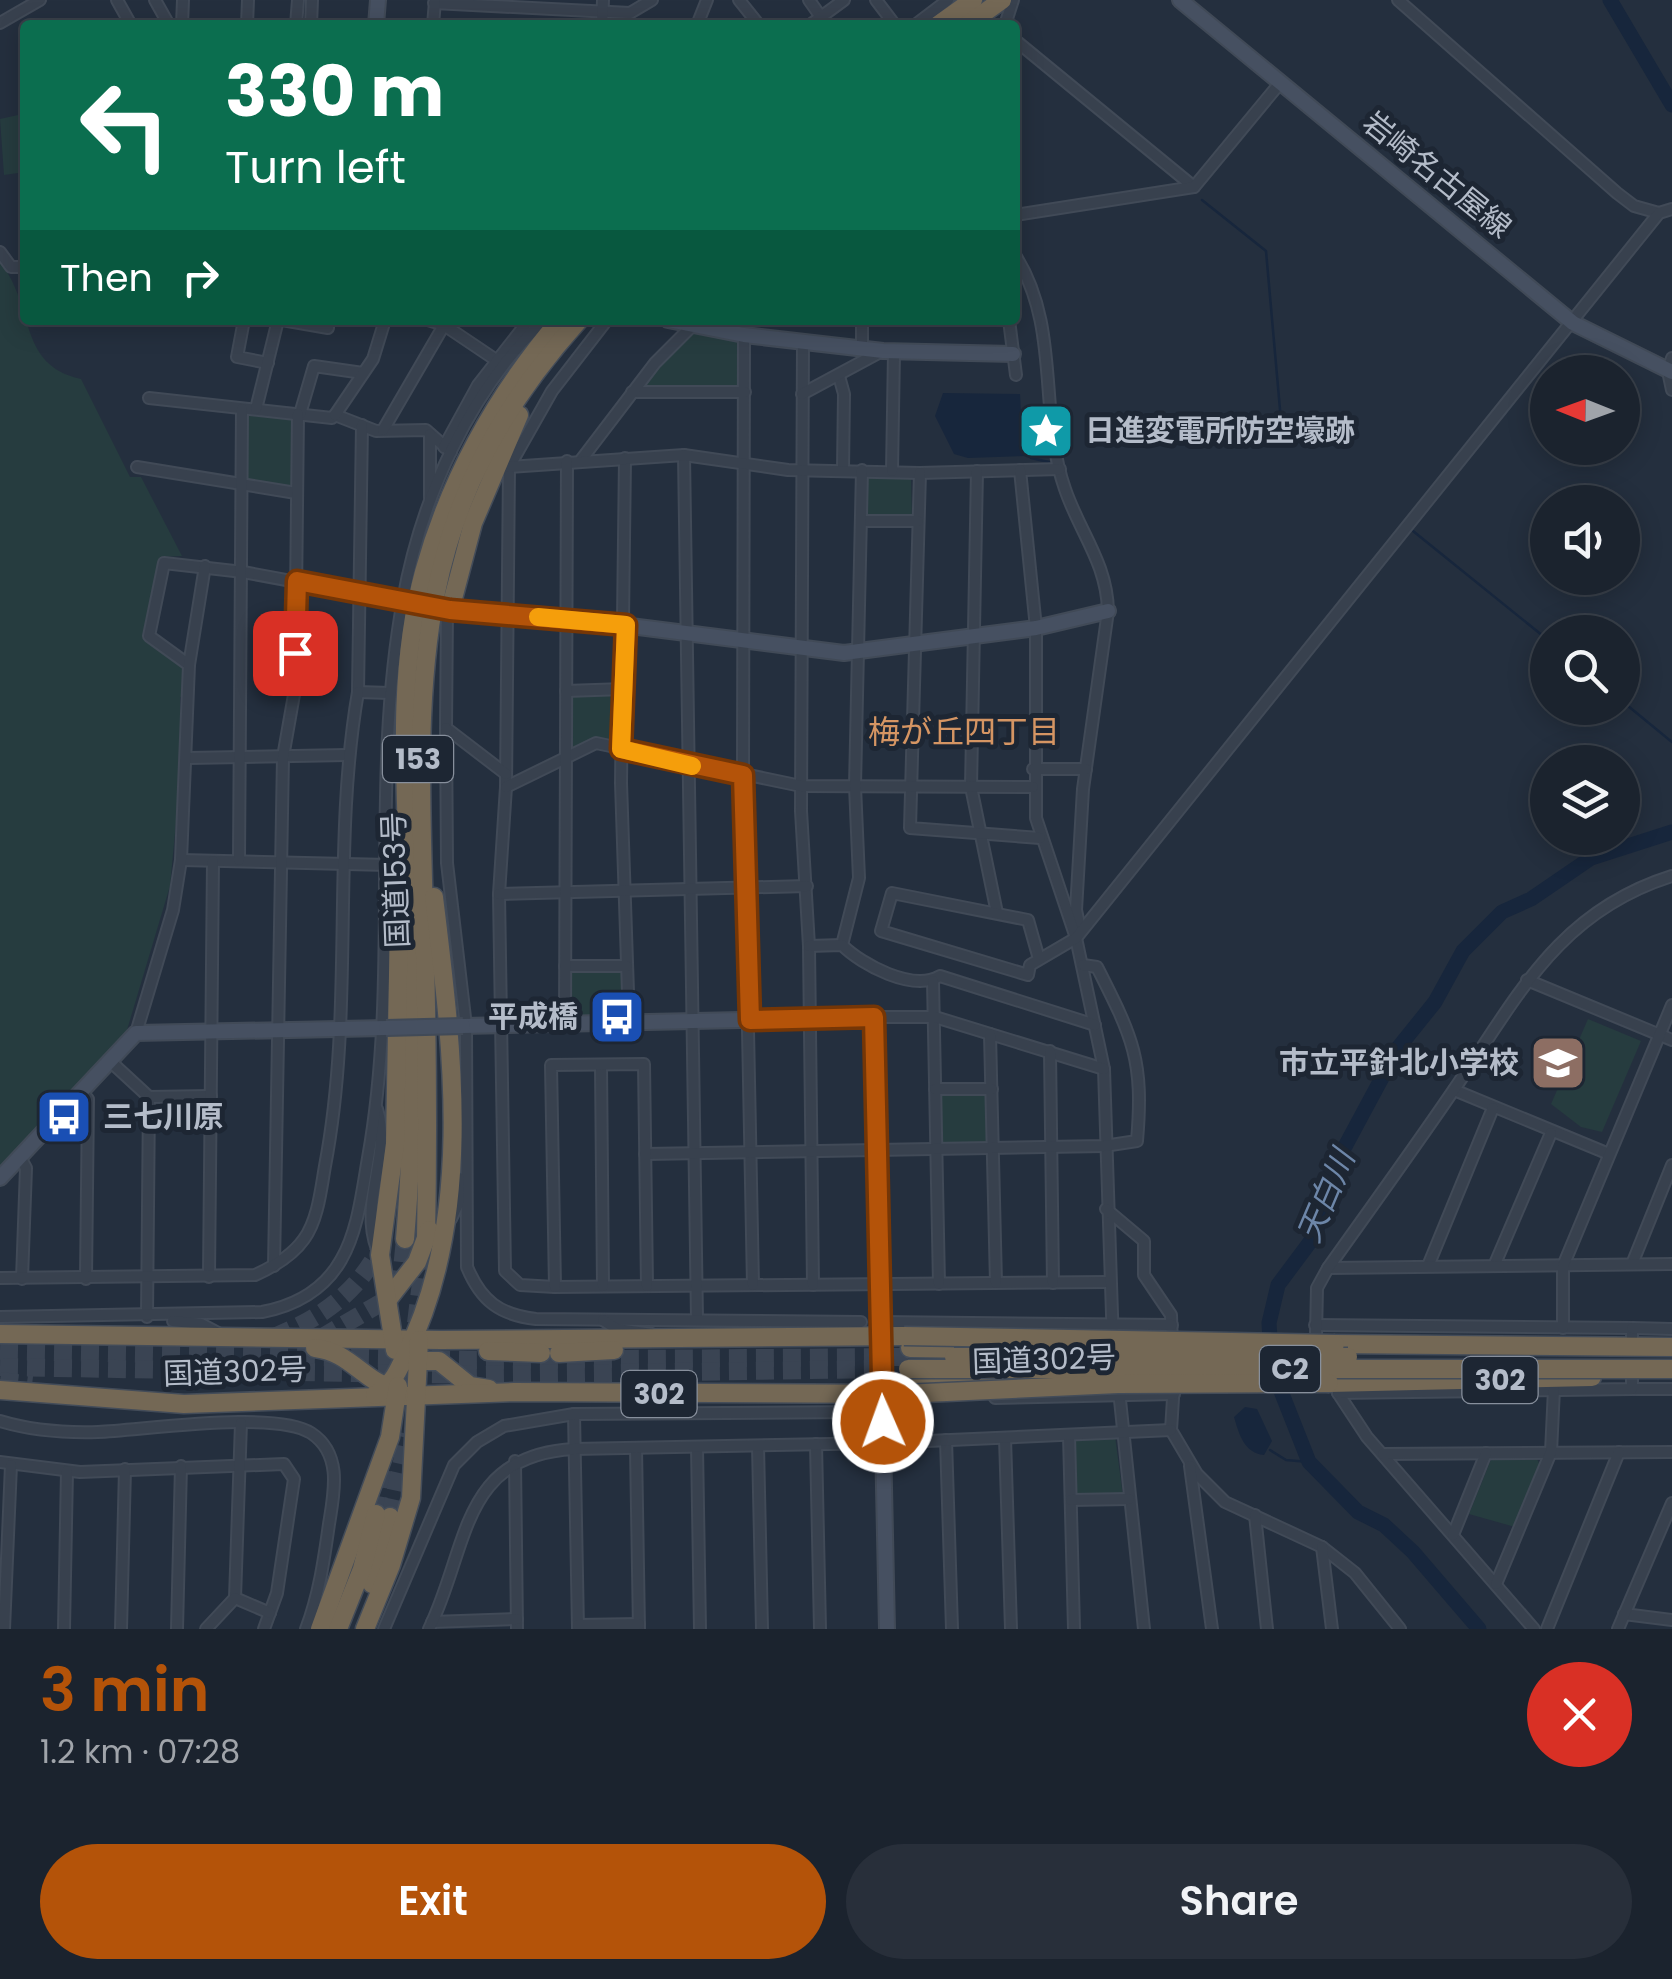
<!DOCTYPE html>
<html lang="en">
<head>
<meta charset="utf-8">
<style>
  :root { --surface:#1b232e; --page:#282f3a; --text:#f1f3f6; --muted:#a0a4aa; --line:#39404a; --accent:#b45309 }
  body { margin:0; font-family:Poppins,"Noto Sans JP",sans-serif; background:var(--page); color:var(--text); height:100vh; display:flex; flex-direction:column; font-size:38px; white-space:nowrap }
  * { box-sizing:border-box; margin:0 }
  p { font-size:32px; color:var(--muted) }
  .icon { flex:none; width:55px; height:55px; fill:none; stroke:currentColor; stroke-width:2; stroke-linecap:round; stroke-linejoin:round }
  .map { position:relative; height:1629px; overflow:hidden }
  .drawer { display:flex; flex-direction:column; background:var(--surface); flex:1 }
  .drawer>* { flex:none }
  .hud { position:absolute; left:20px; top:20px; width:1000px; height:305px; border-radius:10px; box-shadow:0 5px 25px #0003,0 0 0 2px var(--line); background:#0b6e4f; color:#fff; overflow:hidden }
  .needle { width:65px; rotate:271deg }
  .fabs { position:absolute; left:1530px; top:355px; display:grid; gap:20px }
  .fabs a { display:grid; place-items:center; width:110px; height:110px; border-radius:50%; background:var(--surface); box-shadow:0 5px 25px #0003,0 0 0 2px var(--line); font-size:50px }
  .pin { position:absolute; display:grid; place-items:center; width:85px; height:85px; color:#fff; margin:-42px; border-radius:20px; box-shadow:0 5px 15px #0006 }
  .me { position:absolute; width:110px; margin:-55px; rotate:358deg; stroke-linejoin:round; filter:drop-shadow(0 0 8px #0008) }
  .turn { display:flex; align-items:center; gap:35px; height:210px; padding:0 40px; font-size:45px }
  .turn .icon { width:130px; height:130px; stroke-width:2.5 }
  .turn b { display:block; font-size:70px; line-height:85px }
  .then { display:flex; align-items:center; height:95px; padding:0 40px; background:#0003; gap:20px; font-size:38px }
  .round { display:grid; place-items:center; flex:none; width:105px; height:105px; border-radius:52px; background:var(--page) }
  .overview { display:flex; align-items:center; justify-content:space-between; height:170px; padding:0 40px }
  h1 { font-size:60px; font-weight:600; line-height:75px; color:var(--accent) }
  .action { display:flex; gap:20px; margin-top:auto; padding:20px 40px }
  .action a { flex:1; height:115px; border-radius:60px; background:var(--accent); color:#fff; font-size:40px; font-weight:600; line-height:115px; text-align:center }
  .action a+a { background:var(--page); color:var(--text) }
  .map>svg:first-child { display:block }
</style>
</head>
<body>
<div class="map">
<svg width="1672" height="1629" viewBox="0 0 1672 1629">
  <rect width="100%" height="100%" fill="#242f3e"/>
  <g fill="#263c3f">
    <polygon points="18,115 25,172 4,175 0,119"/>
    <path d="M0,262C36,307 17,365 81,379L130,477H141L182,556L160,557L146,637L185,667L186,696L180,697L182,759L170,886L127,1030L0,1166Z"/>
    <polygon points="689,333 740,341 738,387 643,386"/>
    <polygon points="247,414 292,418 292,488 248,482"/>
    <polygon points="866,476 911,476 912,520 867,519"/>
    <polygon points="621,691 619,742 566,752 568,692"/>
    <polygon points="621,968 622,1019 567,1020 566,969"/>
    <polygon points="1588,1019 1641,1041 1602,1132 1581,1127 1551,1104"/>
    <polygon points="986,1091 986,1142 939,1143 938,1092"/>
    <polygon points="1115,1436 1123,1496 1073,1497 1072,1438"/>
    <polygon points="1492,1457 1536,1457 1540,1465 1515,1527 1469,1514"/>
  </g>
  <g fill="#17263c">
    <polygon points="943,393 1020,394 1023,453 1027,456 968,458 954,454 935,416"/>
    <path d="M1245,1407L1257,1409L1272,1441L1264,1455C1244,1453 1239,1434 1234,1417Z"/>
  </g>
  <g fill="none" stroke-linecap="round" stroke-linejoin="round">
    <g stroke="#17263c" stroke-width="2.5">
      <polyline points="1202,200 1266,251 1282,432"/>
      <polyline points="1031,458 1049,462"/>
      <polyline points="1413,531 1548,640"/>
      <polyline points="1622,701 1672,742"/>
      <polyline points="1270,1450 1286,1460 1309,1462"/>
    </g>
    <g stroke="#17263c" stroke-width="15">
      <polyline points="1610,0 1672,105"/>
      <polyline points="1271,1354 1269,1323 1278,1285 1316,1234 1327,1180 1398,1048 1435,1002 1463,951 1502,912 1531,899 1591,858 1672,832"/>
      <polyline points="1275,1376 1309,1462 1358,1512 1384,1525 1413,1552 1479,1629"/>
    </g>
    <g stroke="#3a4453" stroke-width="18" stroke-dasharray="18 9" stroke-linecap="butt">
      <polyline points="400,1289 405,1239"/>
      <polyline points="416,1323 425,1250"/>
      <path d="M274,1337C325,1316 358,1292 383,1243"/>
      <polyline points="321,1338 389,1298"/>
      <polyline points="0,1351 468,1360 908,1357"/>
      <polyline points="0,1367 473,1375 882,1369"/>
      <polyline points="0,1381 32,1385"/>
      <polyline points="376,1514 383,1470"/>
      <polyline points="390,1517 408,1434"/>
    </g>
    <g stroke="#414a57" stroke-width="14">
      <g id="street">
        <polyline points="117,0 131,25"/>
        <polyline points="155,0 169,25"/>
        <polyline points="739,0 759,25"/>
        <polyline points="809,0 821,17"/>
        <polyline points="876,0 895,25"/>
        <polyline points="1398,0 1617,193 1634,206 1659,213"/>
        <polyline points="434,3 630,13 652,0"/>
        <polyline points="0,23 40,0"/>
        <polyline points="182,25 183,0"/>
        <polyline points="247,25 248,0"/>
        <polyline points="296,25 298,0"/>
        <polyline points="311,25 312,0"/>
        <polyline points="433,25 435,1"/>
        <polyline points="602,25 603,0"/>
        <polyline points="697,25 707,0"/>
        <polyline points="810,25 844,0"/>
        <polyline points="915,25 948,0"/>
        <polyline points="1005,25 1013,0"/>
        <polyline points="1015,40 1194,187"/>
        <polyline points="25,121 25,131"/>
        <polyline points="1015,215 1194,187 1280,83"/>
        <polyline points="0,252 11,267 25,267"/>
        <path d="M1015,255C1061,327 1038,412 1065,489C1080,533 1107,563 1108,611L1083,789L1076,910L1080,929"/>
        <polyline points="244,320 237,357 268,363"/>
        <polyline points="282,320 328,328 328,320"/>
        <polyline points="428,320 444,325 496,360"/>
        <polyline points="607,320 552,391 509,467 506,787 499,894 505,1271 520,1285 555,1287 1108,1282"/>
        <polyline points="1009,320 1016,375"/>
        <polyline points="744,335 743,775 753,1285"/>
        <polyline points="803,341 801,811 809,946 813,1285"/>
        <polyline points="862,348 862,320"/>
        <polyline points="1672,358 1668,371 1672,390"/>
        <polyline points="839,376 844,394 843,469"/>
        <polyline points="632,392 745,392"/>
        <polyline points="802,394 882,351"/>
        <polyline points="149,398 332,418 335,415 376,431 426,430 451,452"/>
        <polyline points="256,409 278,320"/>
        <polyline points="300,414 314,366 363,373"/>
        <polyline points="335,415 373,359 385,320"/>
        <polyline points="362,425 358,692 390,693"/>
        <polyline points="383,430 447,320"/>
        <polyline points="430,434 430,498"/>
        <polyline points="444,447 478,385 529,320"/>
        <polyline points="684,455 697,1319"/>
        <polyline points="625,458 621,783 629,1022"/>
        <polyline points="581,460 655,363 694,324"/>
        <polyline points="137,467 296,493"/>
        <polyline points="509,467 684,455 788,470 920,473 1060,469"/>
        <polyline points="1020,470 1036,628 1036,818 1076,938 1104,1069 1113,1345"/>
        <polyline points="892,471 894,352"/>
        <polyline points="977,471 971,787 997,913"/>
        <polyline points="920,473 910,828 1040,838"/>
        <polyline points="861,521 918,521"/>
        <polyline points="447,609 446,728 506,774"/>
        <polyline points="189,665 149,636 164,563 243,572 405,602"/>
        <polyline points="566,691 624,689"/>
        <path d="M446,728L447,863L466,1026L467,1267C481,1301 500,1315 536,1319L861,1322"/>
        <polyline points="188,758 347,755"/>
        <polyline points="1033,769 1086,769"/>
        <polyline points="506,787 596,743 801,786 1033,787"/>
        <polyline points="181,860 388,865"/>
        <polyline points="239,860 242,409"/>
        <polyline points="499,894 807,886"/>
        <polyline points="842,945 859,878 855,786 862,470"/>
        <path d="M809,946L842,945C862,965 913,992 940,976L1095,1025"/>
        <polyline points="1039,959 1028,920 892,893 881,931 1028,975 1030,965 1076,938 1659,213 1672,209"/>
        <polyline points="565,966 627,966"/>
        <polyline points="1527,980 1672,1040"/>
        <polyline points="933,981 939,1284"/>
        <polyline points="874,1017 935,1017 1104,1069"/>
        <polyline points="565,1024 567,461"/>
        <polyline points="136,1033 173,910 181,860 189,665 205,566"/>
        <polyline points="990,1034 996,1283"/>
        <polyline points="1050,1051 1053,1283"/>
        <polyline points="110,1061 149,1097 147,1317"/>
        <polyline points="601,1065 603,1286"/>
        <polyline points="935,1089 992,1089"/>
        <polyline points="1454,1090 1609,1154"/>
        <polyline points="81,1091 88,1099 86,1279"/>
        <polyline points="149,1097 211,1096"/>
        <path d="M377,1109C392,1155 359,1202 377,1249"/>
        <path d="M645,1154L1104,1146L1137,1141C1144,1060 1133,1038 1097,967L1083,965"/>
        <polyline points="20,1157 26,1168 22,1279"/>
        <polyline points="1106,1209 1144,1241 1144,1275 1171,1315 1172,1346"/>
        <polyline points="451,1219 458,1204 459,1178"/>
        <polyline points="1632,1264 1672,1165"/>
        <polyline points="274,1266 283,757 295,689 298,414"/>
        <polyline points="1428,1266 1493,1108"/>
        <polyline points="1494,1266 1551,1133"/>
        <polyline points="1328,1268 1672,1264"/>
        <polyline points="209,1277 213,861"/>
        <path d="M0,1278L255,1275C273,1267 292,1256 304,1239C318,1220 321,1189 325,1166C355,1009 331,848 358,692"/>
        <polyline points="555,1287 551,1065 644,1064 647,1286"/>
        <path d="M0,1317L262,1312C294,1306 324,1290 341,1260C358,1231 362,1192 368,1158C401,974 369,784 403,600C421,499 469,391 544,320"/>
        <polyline points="603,1320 617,1329 652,1334"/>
        <polyline points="173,1321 201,1324 218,1333"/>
        <polyline points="880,1322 1172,1325"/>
        <polyline points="1315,1325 1632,1328 1632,1346"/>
        <polyline points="1563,1328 1563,1266 1672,1005"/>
        <polyline points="1632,1328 1672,1329"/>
        <path d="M1316,1335L1317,1288L1328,1268C1370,1209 1412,1151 1453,1091C1517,998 1557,912 1672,876"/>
        <polyline points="1118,1381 1144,1629"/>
        <polyline points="1174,1383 1171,1430 1197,1474 1225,1502 1322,1547 1355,1573 1400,1629"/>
        <polyline points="1632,1389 1672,1389"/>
        <polyline points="1338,1393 1367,1437 1534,1629"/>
        <polyline points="1338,1393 1632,1389 1632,1377"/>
        <polyline points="995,1398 1174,1394"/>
        <polyline points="574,1414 578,1629"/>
        <path d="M0,1421C33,1431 64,1433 98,1432C145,1430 276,1410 311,1433C343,1454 334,1493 329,1524C324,1560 319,1595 306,1629"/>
        <polyline points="1069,1435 1074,1629"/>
        <polyline points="1005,1438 1011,1629"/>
        <polyline points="946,1440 952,1629"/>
        <polyline points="816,1444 820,1629"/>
        <polyline points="758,1446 762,1629"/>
        <polyline points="697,1447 700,1629"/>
        <polyline points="636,1448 639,1629"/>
        <polyline points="1383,1454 1672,1452"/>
        <polyline points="515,1461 517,1629"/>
        <polyline points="0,1462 80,1472 284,1464 294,1479 277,1593 264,1629"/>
        <polyline points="1190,1466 1212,1629"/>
        <polyline points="1071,1500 1129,1499"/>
        <polyline points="1255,1515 1267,1629"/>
        <polyline points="1453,1535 1486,1453"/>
        <polyline points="1322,1547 1332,1629"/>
        <polyline points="1496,1584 1551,1452 1554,1389"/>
        <polyline points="235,1598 241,1423"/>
        <polyline points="1624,1614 1672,1620"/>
        <polyline points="432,1622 517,1619"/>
        <polyline points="578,1625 639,1624"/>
        <polyline points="4,1629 11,1465"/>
        <polyline points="64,1629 67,1471"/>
        <polyline points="121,1629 125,1469"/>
        <polyline points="177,1629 181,1466"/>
        <polyline points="206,1629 235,1598 270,1613"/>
        <polyline points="384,1629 454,1465 477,1442 504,1426 574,1414 861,1412"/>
        <path d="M429,1629C469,1547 460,1455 574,1449L883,1443L1171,1430"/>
        <polyline points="1547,1629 1619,1452"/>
        <polyline points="1618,1629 1672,1503"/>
      </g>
    </g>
    <g stroke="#414a57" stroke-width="18">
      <g id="secondary">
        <polyline points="1180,0 1573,323 1672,372"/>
        <polyline points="376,25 378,0"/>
        <polyline points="668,320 744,335 883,351 1013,354"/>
        <polyline points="450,610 567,618 844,653 1036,628 1108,611"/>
        <polyline points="463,1026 874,1017 887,1629"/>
        <polyline points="0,1178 136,1033 386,1028"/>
      </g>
    </g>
    <g stroke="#434c59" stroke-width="21">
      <g id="highway">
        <polyline points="938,25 973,0"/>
        <polyline points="967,25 1002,0"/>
        <polyline points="450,610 473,523 519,415"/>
        <path d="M405,1239C415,1123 413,1007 409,890C406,786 396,674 424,572C450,478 497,394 560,320"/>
        <path d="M426,1239C428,1131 427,1023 424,914C417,675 408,510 579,320"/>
        <polyline points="389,1298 417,1262 429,1230"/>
        <polyline points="0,1334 441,1340 904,1336"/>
        <polyline points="1335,1344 1672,1347"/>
        <path d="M315,1348C350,1352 362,1380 395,1390"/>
        <polyline points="910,1348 974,1349"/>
        <polyline points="395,1350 380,1255 395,1144 399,918"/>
        <polyline points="488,1351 541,1353"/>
        <polyline points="559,1353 614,1350"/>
        <polyline points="410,1361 439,1361 470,1386 489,1389"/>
        <polyline points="907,1381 1018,1377"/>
        <polyline points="1329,1383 1592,1377"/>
        <polyline points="0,1390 184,1404 514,1392 903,1394"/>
        <path d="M375,1395C393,1384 397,1373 406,1354C475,1215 452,1046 434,897"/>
        <polyline points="372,1584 390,1517"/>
        <polyline points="320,1629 390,1437 398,1386"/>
        <polyline points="338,1629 362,1569 376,1514"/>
        <polyline points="365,1629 391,1565 411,1498 419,1340"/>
      </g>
    </g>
    <use href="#street" stroke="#38414e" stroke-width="10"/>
    <use href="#secondary" stroke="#465061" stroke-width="14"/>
    <use href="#highway" stroke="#746855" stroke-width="18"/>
    <g stroke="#414a57" stroke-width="14" stroke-linecap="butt">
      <polyline id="street-bridge" points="406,603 447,609"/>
    </g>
    <g stroke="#414a57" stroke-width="18" stroke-linecap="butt">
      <polyline id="secondary-bridge" points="386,1028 463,1026"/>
    </g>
    <g stroke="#434c59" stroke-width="21" stroke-linecap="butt">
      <g id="highway-bridge">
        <polyline points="904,1336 1335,1344"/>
        <polyline points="954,1357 1348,1357"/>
        <polyline points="908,1369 1672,1369"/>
        <polyline points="903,1394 1118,1384 1329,1383"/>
      </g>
    </g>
    <use href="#street-bridge" stroke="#38414e" stroke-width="10"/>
    <use href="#secondary-bridge" stroke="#465061" stroke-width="14"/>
    <use href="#highway-bridge" stroke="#746855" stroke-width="18"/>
  </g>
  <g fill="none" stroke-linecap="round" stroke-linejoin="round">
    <g stroke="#753606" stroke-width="25">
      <polyline id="route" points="295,653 297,581 450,610 626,625 621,749 743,775 750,1020 874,1017 883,1422"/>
    </g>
    <use href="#route" stroke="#b45309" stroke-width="18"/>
    <polyline stroke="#f59e0b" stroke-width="18" points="538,617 626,625 621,749 692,766"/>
  </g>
  <defs>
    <g id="sight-square" transform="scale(2.875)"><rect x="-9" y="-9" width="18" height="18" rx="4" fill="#0f9aa8" stroke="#1d2633"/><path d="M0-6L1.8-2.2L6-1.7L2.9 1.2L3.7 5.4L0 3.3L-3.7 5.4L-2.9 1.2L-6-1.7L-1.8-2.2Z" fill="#fff"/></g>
    <g id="bus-square" transform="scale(2.875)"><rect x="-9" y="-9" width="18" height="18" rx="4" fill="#1a4fb4" stroke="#1d2633"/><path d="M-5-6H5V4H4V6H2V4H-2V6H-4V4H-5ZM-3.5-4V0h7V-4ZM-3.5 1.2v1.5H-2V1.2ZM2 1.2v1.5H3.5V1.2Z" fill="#fff"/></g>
    <g id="school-square" transform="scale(2.875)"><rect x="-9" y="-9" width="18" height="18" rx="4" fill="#8d6e63" stroke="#1d2633"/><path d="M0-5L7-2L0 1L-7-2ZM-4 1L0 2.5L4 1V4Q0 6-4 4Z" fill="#fff"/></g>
  </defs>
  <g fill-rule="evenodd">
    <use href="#sight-square" x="1046" y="431"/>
    <use href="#bus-square" x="617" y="1017"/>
    <use href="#school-square" x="1558" y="1063"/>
    <use href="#bus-square" x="64" y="1117"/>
  </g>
  <g text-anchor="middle" stroke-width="10" stroke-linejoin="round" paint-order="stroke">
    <g fill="#1d2633" stroke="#878f9c" stroke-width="2.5">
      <rect x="383" y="736" width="70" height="46" rx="8"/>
      <rect x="1260" y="1346" width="60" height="46" rx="8"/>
      <rect x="1462.5" y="1357" width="75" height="46" rx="8"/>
      <rect x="621.5" y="1371" width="75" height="46" rx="8"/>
    </g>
    <g font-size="28" font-weight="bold" fill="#b4bcc9">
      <text x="418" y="769">153</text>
      <text x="1290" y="1379">C2</text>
      <text x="1500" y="1390">302</text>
      <text x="659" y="1404">302</text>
    </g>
    <g font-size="30" fill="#b4bcc9" stroke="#1d2633">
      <text transform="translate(1437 175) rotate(39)" y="10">岩崎名古屋線</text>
      <text transform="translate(396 880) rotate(-92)" y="10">国道153号</text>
      <text transform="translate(1044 1360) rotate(-2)" y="10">国道302号</text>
      <text transform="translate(235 1372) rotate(-2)" y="10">国道302号</text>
    </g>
    <g font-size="30" font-weight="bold" fill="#b4bcc9" stroke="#1d2633" text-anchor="start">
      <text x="1085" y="441">日進変電所防空壕跡</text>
      <text x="578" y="1027" text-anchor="end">平成橋</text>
      <text x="1519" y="1073" text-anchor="end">市立平針北小学校</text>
      <text x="103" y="1127">三七川原</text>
    </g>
    <g font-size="32" fill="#d59563" stroke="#1d2633">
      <text x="964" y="743">梅が丘四丁目</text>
    </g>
    <g font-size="32" font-style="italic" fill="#6d86a8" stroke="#1d2633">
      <text transform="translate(1326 1196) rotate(-67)" y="11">天白川</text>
    </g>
  </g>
</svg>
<div class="fabs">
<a><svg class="needle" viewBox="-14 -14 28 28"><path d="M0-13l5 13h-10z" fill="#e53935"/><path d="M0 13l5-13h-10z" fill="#a0a4aa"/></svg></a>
<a><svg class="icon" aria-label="sound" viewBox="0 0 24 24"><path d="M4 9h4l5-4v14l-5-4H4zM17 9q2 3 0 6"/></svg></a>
<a><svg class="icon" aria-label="search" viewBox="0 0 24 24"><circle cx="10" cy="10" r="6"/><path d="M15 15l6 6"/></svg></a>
<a><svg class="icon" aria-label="layers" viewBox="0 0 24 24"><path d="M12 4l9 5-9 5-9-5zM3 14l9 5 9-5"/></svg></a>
</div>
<div class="pin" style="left:295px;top:653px;background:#d93025"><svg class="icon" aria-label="arrive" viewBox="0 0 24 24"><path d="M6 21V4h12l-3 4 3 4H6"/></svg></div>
<svg class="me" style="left:883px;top:1422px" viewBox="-20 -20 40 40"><circle r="17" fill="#b45309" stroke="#fff" stroke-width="3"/><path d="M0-11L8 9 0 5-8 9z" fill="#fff"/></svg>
<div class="hud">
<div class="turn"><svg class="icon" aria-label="left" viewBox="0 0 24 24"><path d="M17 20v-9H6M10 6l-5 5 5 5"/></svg><div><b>330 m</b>Turn left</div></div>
<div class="then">Then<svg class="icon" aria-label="right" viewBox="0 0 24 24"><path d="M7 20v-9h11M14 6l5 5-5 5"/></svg></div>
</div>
</div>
<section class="drawer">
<div class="overview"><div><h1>3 min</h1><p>1.2 km · 07:28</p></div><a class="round" style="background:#d93025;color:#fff"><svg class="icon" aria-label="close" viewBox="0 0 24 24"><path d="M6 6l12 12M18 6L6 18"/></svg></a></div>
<div class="action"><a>Exit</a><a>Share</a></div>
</section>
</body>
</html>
